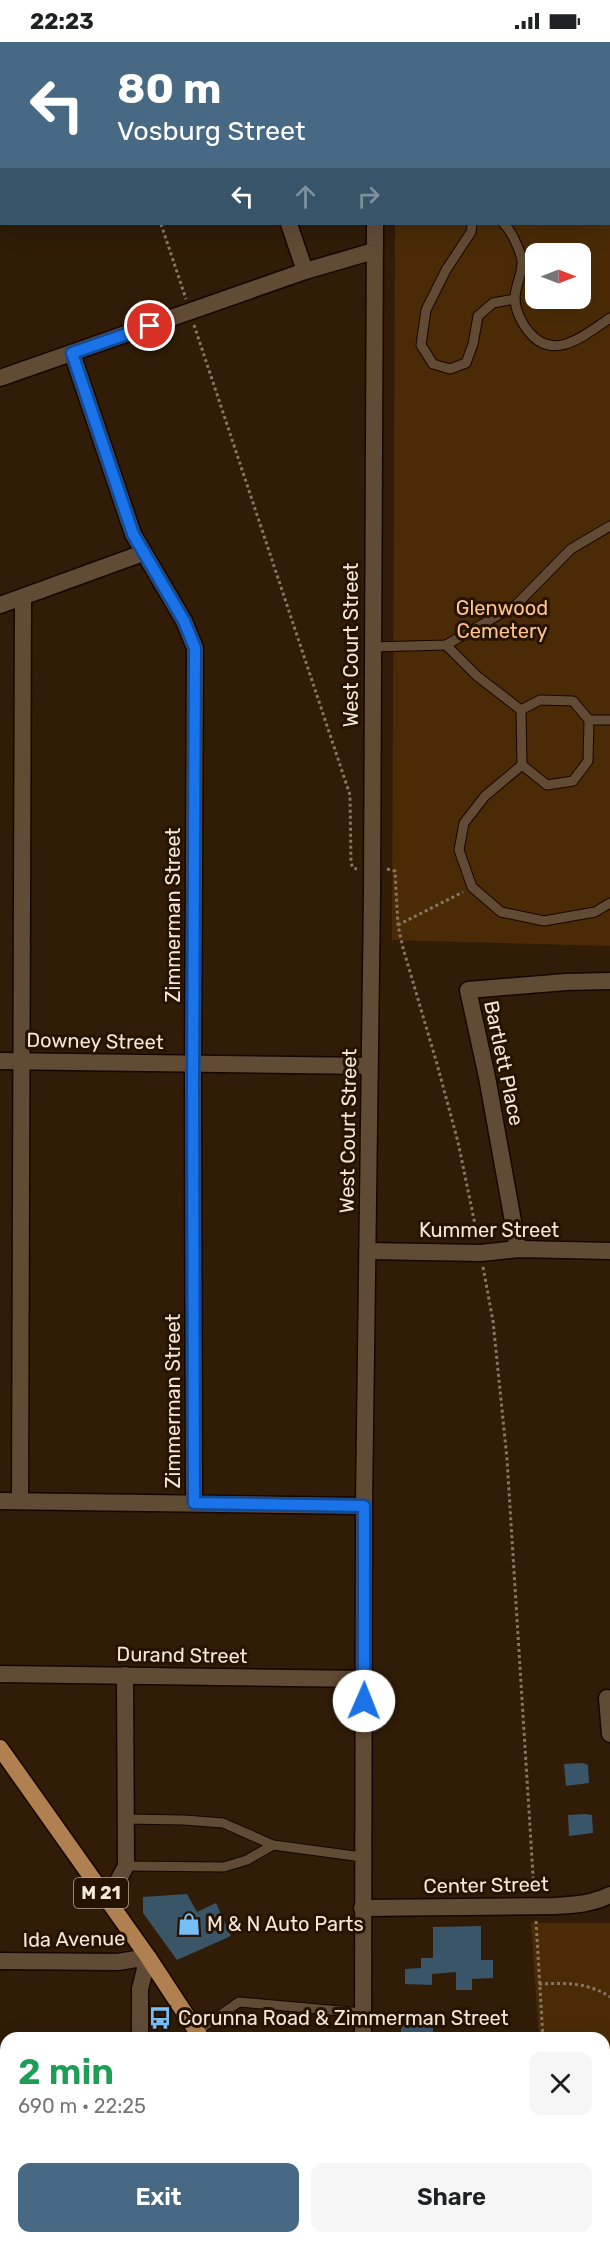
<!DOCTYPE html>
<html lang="en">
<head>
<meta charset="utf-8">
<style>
  :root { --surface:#fff; --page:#f6f6f6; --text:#202124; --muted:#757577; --accent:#476983 }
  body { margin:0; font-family:Rubik,sans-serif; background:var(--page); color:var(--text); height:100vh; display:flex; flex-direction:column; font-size:22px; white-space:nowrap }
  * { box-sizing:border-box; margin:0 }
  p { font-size:20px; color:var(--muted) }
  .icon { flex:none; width:33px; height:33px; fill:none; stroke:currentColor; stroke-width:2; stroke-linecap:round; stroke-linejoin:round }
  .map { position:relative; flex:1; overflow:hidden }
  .sheet { position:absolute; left:0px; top:1990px; width:610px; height:212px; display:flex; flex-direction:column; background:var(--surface); border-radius:18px 18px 0 0; box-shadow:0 6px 24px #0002 }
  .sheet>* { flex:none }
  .hud { position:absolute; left:0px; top:0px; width:610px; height:183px; box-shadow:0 6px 24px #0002; background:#476983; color:#fff; overflow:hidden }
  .needle { width:39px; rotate:90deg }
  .fabs { position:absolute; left:525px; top:201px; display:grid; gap:12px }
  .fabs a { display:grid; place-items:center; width:66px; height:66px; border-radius:12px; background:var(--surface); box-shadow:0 6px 24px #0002; font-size:30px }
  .pin { position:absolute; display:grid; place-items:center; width:51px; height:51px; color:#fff; margin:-26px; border:3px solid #fff; border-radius:50%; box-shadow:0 2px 6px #0007 }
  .me { position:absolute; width:66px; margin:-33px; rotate:1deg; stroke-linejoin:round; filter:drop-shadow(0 0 4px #0008) }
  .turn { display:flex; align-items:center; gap:21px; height:126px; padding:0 18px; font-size:27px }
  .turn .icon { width:78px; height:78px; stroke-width:2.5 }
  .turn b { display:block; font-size:42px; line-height:51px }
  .lanes { display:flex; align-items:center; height:57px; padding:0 18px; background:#0003; justify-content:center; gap:30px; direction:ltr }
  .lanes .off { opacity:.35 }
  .round { display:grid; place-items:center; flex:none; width:63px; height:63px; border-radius:12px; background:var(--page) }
  .headline { display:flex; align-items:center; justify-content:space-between; height:102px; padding:0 18px }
  h1 { font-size:36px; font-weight:600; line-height:45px; color:#1e9e55 }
  .action { display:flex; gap:12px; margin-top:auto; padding:12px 18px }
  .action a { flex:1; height:69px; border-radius:12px; background:var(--accent); color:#fff; font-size:24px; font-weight:600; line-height:69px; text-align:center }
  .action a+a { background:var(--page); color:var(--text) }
  .status { display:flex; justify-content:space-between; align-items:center; height:42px; padding:0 30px; background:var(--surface); direction:ltr }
  .status svg { height:16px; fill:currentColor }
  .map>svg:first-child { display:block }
</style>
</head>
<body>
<div class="status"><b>22:23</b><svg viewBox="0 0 49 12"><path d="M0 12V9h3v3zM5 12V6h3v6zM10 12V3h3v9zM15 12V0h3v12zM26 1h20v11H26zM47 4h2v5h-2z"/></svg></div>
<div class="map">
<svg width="610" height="2201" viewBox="0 0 610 2201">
  <rect width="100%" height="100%" fill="#301c07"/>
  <g fill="#4a2b06" fill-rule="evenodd">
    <path d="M396,0H610V904L392,898L395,182H609V2ZM536,212H580V256H536Z"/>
    <polygon points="531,1881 610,1881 610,2201 557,2201 557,2196 604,2196 604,1996 539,1996"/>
  </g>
  <g fill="#3a5468">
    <polygon points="583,1721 588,1723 589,1741 566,1744 564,1722"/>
    <polygon points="586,1772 592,1773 593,1791 569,1794 568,1773"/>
    <polygon points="187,1852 197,1870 216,1861 231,1894 177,1918 143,1871 143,1855"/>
    <polygon points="481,1884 481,1918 493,1918 493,1936 472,1937 472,1948 456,1948 456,1930 432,1932 432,1943 405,1942 405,1927 421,1926 421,1916 433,1916 433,1885"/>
    <polygon points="423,1982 433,1984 433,1996 401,1996 401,1983"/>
  </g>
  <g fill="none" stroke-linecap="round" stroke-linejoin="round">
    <g stroke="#170600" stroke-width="11">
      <g id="service">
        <polyline points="477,0 478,2"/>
        <polyline points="544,2 544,0"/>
        <polyline points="609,18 610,18"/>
        <polyline points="472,182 471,190 446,228 426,268 421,303 433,322 450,327 466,321 473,302 478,274 493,261 515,257"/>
        <path d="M504,182C511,188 521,210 522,219C523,231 515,244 515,256C515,268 522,282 529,290C554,321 586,292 610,276"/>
        <polyline points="446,603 477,634 521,668"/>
        <polyline points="372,605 446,603 516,563 571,507 610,484"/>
        <polyline points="521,668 522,723 485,754 464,781 459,808 472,845 501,870 544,879 595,870 610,861"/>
        <polyline points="521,668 540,658 573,659 589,678 610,678"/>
        <polyline points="522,723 547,743 573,739 588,719 589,678"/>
        <polyline points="125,1777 184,1778 223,1781 273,1803 362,1815"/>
        <polyline points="126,1824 224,1825 247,1818 273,1803"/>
        <polyline points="196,1990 239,1960 363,1971"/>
      </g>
    </g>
    <g stroke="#170600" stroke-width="19">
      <g id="minor">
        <polyline points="231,0 232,2"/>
        <polyline points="0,97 2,96"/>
        <polyline points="289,182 305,229"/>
        <polyline points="72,311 133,492 184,579 195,606 193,1039 194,1461"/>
        <polyline points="0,336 305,229 374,209"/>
        <polyline points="0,563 143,511"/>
        <polyline points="0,1019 369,1024"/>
        <polyline points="518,1207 487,1035 468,948 566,940 610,939"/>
        <polyline points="368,1209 481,1211 518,1207 610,1209"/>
        <polyline points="0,1459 364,1464"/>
        <polyline points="20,1459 23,556"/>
        <polyline points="0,1632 364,1637"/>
        <polyline points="607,1656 610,1692"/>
        <polyline points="107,1859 126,1824 125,1633"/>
        <path d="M362,1866L554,1864C574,1863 592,1862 610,1853"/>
        <polyline points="0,1919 118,1920 148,1915 140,1947 140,1996"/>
        <polyline points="142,2196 142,2201"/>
        <polyline points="394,2201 424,2196"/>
      </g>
    </g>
    <g stroke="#170600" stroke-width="19">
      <g id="tertiary">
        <polyline points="376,2 376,0"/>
        <polyline points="363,1996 364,1464 372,852 375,182"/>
        <polyline points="365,2196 365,2201"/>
      </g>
    </g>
    <g stroke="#170600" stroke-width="19">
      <g id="primary">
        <polyline points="0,1706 148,1915 201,1996"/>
        <polyline points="351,2196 357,2201"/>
      </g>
    </g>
    <g stroke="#877665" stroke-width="3" stroke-dasharray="3 3" stroke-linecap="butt">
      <polyline points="100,0 100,2"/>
      <polyline points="161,182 186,257"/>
      <polyline points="194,283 350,753 351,821 353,826 357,827"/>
      <polyline points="387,827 395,829 398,883 403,906 437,1022 458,1100 478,1197"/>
      <polyline points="398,883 463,850"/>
      <polyline points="483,1225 493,1279 507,1417 534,1849"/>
      <polyline points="536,1879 543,1996"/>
      <path d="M539,1942C565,1941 588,1940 610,1955"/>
      <polyline points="561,2196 562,2201"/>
    </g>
    <use href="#service" stroke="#614b35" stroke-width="9"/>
    <use href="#minor" stroke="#614b35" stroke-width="16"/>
    <use href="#tertiary" stroke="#614b35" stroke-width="16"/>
    <use href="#primary" stroke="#b08050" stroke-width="16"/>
  </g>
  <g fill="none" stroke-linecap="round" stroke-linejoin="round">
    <g stroke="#114b97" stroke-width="15">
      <polyline id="route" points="150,284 72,311 133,492 184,579 195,606 193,1040 194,1461 364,1464 364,1659"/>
    </g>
    <use href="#route" stroke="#1a73e8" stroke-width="10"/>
  </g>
  <defs>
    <g id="shop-bare" transform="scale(1.8)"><path d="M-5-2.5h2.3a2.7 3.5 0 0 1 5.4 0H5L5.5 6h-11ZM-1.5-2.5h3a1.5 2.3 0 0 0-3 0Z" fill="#77c0f7" stroke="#261301" stroke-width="2.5" paint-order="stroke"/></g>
    <g id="bus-bare" transform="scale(1.8)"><path d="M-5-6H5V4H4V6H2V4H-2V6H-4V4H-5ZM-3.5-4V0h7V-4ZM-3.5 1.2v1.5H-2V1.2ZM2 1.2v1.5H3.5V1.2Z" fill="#77c0f7" stroke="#261301" stroke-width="2.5" paint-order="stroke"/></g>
  </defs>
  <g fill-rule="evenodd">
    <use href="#shop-bare" x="189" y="1882"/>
    <use href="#bus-bare" x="160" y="1976"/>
  </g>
  <g text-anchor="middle" stroke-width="6" stroke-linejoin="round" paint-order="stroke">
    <rect fill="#261301" stroke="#b7a799" stroke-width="1.5" x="74" y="1836" width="54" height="30" rx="4.5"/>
    <g font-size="18" font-weight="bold" fill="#f5e7da">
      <text x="101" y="1857">M 21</text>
    </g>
    <g font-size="20" fill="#fec48b" stroke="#261301">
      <text x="502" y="573">Glenwood<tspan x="502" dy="23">Cemetery</tspan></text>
    </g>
    <g font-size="20" fill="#f5e7da" stroke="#261301">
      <text transform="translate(351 603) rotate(-90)" y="7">West Court Street</text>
      <text transform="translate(173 873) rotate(-90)" y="7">Zimmerman Street</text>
      <text transform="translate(95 999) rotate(1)" y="7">Downey Street</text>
      <text transform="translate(504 1021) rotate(78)" y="7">Bartlett Place</text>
      <text transform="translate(348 1089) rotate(-89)" y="7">West Court Street</text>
      <text x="489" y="1195">Kummer Street</text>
      <text transform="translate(173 1359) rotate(-90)" y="7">Zimmerman Street</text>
      <text transform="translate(182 1613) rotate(1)" y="7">Durand Street</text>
      <text transform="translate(486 1843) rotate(-1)" y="7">Center Street</text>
      <text transform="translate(74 1897) rotate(-1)" y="7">Ida Avenue</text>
    </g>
    <g font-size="20" fill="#f5e7da" stroke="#261301" text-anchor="start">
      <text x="207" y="1889">M &amp; N Auto Parts</text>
      <text x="178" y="1983">Corunna Road &amp; Zimmerman Street</text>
    </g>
  </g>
</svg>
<div class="fabs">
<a><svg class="needle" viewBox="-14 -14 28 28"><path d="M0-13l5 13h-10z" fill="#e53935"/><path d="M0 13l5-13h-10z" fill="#757577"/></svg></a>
</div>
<div class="pin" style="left:150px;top:284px;background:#d93025"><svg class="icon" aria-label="arrive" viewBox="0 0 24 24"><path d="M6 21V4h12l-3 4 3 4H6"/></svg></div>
<svg class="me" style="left:364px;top:1659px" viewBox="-20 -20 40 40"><circle r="19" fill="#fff"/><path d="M0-13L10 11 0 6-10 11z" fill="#1a73e8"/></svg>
<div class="hud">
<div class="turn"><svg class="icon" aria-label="left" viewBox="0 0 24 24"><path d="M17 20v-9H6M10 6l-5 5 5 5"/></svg><div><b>80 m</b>Vosburg Street</div></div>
<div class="lanes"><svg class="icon" aria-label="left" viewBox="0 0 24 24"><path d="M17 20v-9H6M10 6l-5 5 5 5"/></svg><svg class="icon off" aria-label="ahead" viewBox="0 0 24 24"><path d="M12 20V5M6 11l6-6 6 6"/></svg><svg class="icon off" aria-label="right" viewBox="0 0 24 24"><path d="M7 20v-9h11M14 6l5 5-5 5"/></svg></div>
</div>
<section class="sheet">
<div class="headline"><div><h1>2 min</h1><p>690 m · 22:25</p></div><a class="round"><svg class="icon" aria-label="close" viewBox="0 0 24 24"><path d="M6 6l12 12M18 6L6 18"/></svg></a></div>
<div class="action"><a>Exit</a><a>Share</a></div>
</section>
</div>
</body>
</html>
